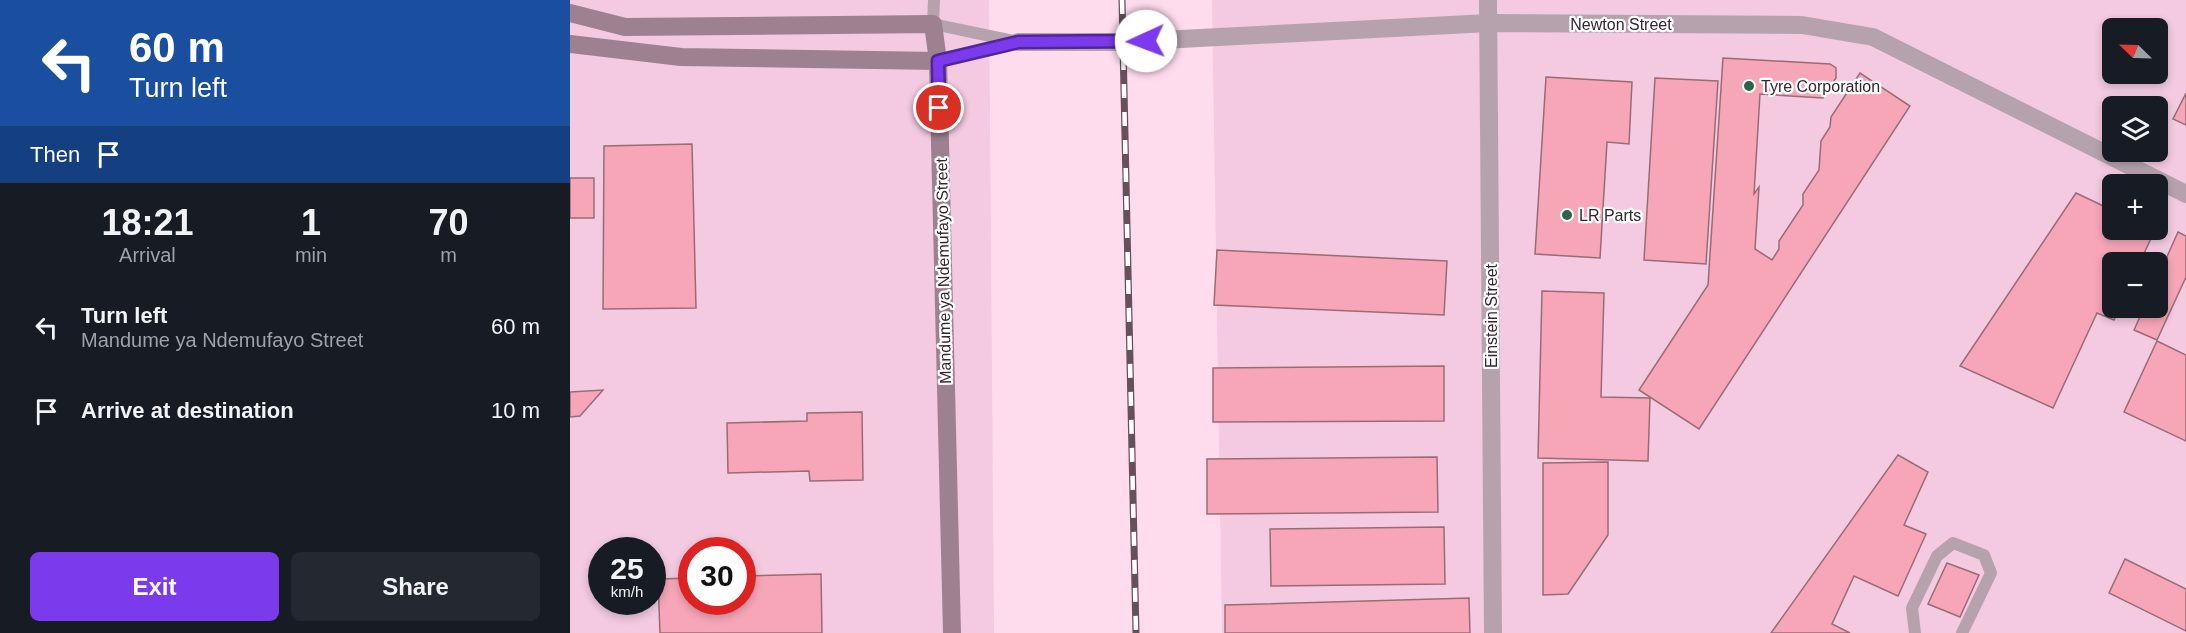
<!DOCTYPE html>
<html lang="en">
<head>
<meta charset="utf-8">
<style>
  :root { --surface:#171b24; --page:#242831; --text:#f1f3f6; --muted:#9ea1a6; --accent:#7c3aed }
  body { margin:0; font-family:Helvetica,sans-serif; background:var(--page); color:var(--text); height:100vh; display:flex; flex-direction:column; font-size:22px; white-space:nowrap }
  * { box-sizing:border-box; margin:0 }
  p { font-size:20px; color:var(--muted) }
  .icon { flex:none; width:33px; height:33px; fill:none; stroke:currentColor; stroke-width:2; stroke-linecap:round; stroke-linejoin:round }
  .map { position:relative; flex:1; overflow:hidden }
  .panel { display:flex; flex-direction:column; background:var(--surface); width:570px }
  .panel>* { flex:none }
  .top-card { background:#1a4fa0; color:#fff; overflow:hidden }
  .needle { width:39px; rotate:293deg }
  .tools { position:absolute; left:1532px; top:18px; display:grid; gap:12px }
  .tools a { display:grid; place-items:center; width:66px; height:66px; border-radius:9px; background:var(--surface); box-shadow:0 3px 9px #0003; font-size:30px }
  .speed { position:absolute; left:18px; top:537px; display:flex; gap:12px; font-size:30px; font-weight:700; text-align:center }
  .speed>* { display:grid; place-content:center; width:78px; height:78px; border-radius:50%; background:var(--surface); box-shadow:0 3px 9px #0003; line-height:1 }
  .speed small { font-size:15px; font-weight:400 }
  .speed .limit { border:9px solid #d22; background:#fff; color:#111 }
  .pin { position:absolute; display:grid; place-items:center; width:51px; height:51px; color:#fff; margin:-26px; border:3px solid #fff; border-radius:50%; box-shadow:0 2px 6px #0007 }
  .me { position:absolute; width:66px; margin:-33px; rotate:268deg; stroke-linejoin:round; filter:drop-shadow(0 0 4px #0008) }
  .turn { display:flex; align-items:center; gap:21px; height:126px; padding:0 30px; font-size:27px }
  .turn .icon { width:78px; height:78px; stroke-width:2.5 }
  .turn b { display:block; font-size:42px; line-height:51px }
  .then { display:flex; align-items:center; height:57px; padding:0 30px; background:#0003; gap:12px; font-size:22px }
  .eta { display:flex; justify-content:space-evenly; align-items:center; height:102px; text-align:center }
  .eta b { font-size:36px; font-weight:800; line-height:42px }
  .primary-button { display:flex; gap:12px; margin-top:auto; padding:12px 30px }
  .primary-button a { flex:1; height:69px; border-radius:9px; background:var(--accent); color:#fff; font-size:24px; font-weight:800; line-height:69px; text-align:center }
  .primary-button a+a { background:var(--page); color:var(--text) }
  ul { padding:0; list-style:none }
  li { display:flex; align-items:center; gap:18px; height:84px; padding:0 30px }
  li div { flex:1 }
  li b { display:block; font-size:22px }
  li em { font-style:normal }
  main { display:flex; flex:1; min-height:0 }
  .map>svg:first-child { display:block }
</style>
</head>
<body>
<main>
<section class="panel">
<div class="top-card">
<div class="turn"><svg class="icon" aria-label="left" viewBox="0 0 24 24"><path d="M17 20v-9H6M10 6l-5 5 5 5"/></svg><div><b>60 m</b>Turn left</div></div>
<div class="then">Then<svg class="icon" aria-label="arrive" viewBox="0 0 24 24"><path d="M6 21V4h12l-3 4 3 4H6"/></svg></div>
</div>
<div class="eta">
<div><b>18:21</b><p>Arrival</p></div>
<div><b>1</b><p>min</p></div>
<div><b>70</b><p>m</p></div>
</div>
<ul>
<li><svg class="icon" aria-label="left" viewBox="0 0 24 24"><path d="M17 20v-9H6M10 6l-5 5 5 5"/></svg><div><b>Turn left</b><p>Mandume ya Ndemufayo Street</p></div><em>60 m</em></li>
<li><svg class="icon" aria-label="arrive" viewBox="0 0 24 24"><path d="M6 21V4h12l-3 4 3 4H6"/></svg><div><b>Arrive at destination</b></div><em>10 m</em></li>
</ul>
<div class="primary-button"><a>Exit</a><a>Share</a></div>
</section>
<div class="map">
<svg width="1616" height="633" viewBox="0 0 1616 633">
  <rect width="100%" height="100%" fill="#ffdbee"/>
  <g fill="#f3cae0" fill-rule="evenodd">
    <path d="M0,0H419L424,633H0ZM32,550H82V602H32ZM122,550H172V602H122Z"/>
    <path d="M642,0H1616V633H652ZM1542,28H1587V74H1542ZM1542,106H1587V152H1542ZM1542,184H1587V230H1542ZM1542,262H1587V308H1542Z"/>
  </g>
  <g fill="#f7a6b8" stroke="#996c75" stroke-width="1.5">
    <polygon points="1153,58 1260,64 1266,68 1266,78 1253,98 1190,94 1184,194 1189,187 1185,249 1202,260 1209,249 1209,241 1233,205 1233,194 1249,170 1251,141 1260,127 1261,117 1290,73 1340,106 1129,429 1069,390 1138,285"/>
    <polygon points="976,77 1062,82 1059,144 1037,142 1030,258 965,254"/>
    <polygon points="1085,78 1148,81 1136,264 1074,260"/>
    <polygon points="1616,93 1616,125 1603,119"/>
    <polygon points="122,144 126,308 33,309 34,146"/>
    <rect x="0" y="178" width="24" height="40"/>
    <polygon points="1506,193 1542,210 1542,230 1585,230 1570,262 1542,262 1542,308 1550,308 1544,320 1527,313 1483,408 1390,366"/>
    <polygon points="1608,232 1616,236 1616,277 1587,340 1564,330 1574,308 1587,308 1587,279"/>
    <polygon points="647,250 877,261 874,315 644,305"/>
    <polygon points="972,291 1034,293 1031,397 1080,398 1078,461 968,458"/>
    <polygon points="1587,341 1616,355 1616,441 1554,412"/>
    <polygon points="874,366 874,421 643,422 643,368"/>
    <polygon points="33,390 10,416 0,417 0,392"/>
    <polygon points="292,412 293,480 240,481 239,471 158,473 157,423 237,421 237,413"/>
    <polygon points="1328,455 1358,472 1334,525 1356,534 1328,596 1284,576 1262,624 1280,633 1201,633"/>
    <polygon points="867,457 868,512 637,514 637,459"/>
    <polygon points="1038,462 1038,535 998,594 973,595 973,463"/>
    <polygon points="874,527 875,584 701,586 700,529"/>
    <polygon points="1555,559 1616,589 1616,631 1539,593"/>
    <polygon points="1377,563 1409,575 1390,617 1358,604"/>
    <polygon points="251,574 252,633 90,633 88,579 122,578 122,602 172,602 172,576"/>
    <polygon points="899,598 900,633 655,633 655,605"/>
  </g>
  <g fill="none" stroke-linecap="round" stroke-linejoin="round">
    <g stroke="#b6a2ac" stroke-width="12">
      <polyline points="364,0 363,24 448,42"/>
      <polyline points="368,61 444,43"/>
      <polyline points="1345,633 1342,608 1367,556 1383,543 1414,555 1421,573 1392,633"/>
    </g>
    <g stroke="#b6a2ac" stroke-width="18">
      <polyline points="918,0 923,633"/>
      <polyline points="448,42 553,42 919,23 1232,25 1303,37 1616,194"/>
    </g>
    <g stroke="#9d8190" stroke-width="18">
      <polyline points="0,13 55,27 363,24 368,61 382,633"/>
      <polyline points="0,44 111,57 368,61"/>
    </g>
    <g stroke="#65505c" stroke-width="7">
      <polyline id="rail" points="552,0 566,633"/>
    </g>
    <use href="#rail" stroke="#fff" stroke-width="4.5" stroke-dasharray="14" stroke-linecap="butt"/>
  </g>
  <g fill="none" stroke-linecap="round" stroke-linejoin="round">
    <g stroke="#51269a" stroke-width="15">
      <polyline id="route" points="369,108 368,61 448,42 576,41"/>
    </g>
    <use href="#route" stroke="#7c3aed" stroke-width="10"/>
  </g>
  <g fill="#2a644d" stroke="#fff" stroke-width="2">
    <circle cx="1179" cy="86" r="6"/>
    <circle cx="997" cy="215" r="6"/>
  </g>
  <g text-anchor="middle" stroke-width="4.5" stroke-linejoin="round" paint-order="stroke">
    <g font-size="16" fill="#35252e" stroke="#fff">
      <text x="1051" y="30">Newton Street</text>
      <text transform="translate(373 271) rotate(-91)" y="6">Mandume ya Ndemufayo Street</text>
      <text transform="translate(921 316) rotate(-90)" y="6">Einstein Street</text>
    </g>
    <g font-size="16" fill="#35252e" stroke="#fff" text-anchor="start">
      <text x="1191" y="92">Tyre Corporation</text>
      <text x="1009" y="221">LR Parts</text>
    </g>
  </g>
</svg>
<div class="tools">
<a><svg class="needle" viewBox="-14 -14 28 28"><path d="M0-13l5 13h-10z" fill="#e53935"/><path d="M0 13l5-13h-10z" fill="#9ea1a6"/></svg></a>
<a><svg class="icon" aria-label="layers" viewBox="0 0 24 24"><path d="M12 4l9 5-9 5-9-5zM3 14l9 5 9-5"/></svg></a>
<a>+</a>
<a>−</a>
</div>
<div class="speed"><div>25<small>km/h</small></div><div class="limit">30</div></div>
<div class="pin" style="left:369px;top:108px;background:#d93025"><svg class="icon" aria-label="arrive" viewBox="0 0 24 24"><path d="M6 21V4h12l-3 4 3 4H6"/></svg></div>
<svg class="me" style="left:576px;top:41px" viewBox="-20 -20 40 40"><circle r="19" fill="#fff"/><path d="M0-13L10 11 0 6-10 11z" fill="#7c3aed"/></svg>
</div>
</main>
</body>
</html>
